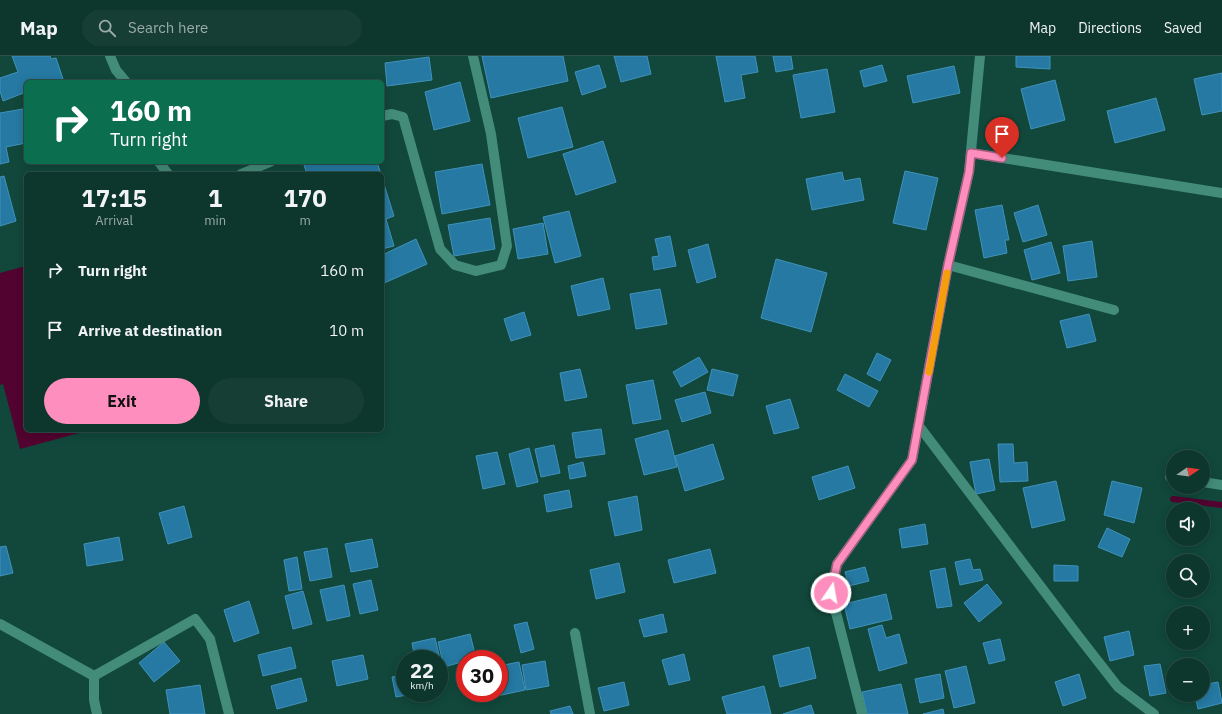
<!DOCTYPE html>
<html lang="en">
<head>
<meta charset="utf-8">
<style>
  :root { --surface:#0d362c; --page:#163e34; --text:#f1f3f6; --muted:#9aaba9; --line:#2d5048; --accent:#fe8ebd }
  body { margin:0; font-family:"IBM Plex Sans",sans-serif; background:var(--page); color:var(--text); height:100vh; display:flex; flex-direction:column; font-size:15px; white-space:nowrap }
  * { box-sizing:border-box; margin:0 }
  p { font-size:13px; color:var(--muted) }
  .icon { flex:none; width:22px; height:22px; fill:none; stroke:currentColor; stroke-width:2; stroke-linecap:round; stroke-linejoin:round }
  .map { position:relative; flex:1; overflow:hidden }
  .side { position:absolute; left:24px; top:116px; width:360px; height:260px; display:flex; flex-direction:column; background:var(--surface); border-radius:6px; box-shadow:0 2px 10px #0003,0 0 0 1px var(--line) }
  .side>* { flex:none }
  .banner { position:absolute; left:24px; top:24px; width:360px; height:84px; border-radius:6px; box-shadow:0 2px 10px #0003,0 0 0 1px var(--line); background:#0b6e4f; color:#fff; overflow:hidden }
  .needle { width:26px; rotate:77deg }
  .controls { position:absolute; left:1166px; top:394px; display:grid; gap:8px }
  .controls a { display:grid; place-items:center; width:44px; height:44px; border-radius:50%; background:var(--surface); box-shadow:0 2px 10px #0003,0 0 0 1px var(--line); font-size:20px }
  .speed { position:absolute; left:396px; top:594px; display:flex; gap:8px; font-size:20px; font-weight:700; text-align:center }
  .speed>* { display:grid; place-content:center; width:52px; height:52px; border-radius:50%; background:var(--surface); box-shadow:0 2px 10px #0003,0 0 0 1px var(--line); line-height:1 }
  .speed small { font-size:10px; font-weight:400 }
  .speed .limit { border:6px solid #d22; background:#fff; color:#111 }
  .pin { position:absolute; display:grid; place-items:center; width:34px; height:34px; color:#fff; margin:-41px -17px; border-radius:50% 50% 50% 0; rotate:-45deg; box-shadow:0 0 4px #0007 }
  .pin .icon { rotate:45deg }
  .me { position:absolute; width:44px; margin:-22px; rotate:12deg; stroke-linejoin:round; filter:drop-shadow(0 0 3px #0008) }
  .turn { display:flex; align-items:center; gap:14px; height:84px; padding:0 20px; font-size:18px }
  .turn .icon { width:52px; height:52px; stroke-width:2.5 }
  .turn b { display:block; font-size:28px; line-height:34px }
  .eta { display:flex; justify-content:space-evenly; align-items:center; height:68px; text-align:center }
  .eta b { font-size:24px; font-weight:800; line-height:28px }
  .cta { display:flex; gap:8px; margin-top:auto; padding:8px 20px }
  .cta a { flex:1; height:46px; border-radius:24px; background:var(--accent); color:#111; font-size:16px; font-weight:800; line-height:46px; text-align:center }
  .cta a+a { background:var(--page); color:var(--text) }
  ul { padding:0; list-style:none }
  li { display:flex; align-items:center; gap:12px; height:60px; padding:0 20px }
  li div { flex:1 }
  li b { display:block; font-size:15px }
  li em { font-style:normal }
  header { display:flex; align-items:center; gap:24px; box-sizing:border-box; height:56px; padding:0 20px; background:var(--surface); border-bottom:1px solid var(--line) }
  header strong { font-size:19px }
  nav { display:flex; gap:22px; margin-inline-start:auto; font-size:14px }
  .search { width:280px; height:36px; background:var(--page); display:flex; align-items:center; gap:10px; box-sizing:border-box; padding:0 14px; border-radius:22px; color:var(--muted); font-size:15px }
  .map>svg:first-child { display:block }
</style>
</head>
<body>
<header>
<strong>Map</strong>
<div class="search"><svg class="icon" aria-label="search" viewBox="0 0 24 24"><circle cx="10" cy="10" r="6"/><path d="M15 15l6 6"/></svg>Search here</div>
<nav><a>Map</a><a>Directions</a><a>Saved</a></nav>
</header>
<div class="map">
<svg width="1222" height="658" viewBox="0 0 1222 658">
  <rect width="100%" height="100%" fill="#11483b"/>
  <polygon fill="#52032f" points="26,210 26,374 90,374 20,393 3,328 0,329 0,217"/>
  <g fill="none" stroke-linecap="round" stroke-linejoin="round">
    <polyline stroke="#52032f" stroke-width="6" points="1173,443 1222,449"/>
  </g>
  <g fill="#2579a2" stroke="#4192bb">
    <polygon points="12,0 50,0 51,3 56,2 63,23 55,26 26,26 26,36 3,45 0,35 0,22 18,16"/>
    <polygon points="482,0 563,0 568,25 491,42"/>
    <polygon points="614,0 647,0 651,18 621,26"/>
    <polygon points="716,0 755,0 758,16 741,19 745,42 725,46"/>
    <polygon points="773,0 791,0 793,13 776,16"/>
    <polygon points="1016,0 1050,0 1050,13 1016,11"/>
    <polygon points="429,1 432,24 387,30 385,7"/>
    <polygon points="599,9 606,31 582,39 575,16"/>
    <polygon points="882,9 887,25 864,31 860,15"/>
    <polygon points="954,10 960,37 913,47 907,20"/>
    <polygon points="827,13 835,56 801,62 793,19"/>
    <polygon points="1222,17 1222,55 1202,59 1194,23"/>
    <polygon points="1055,24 1065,64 1031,73 1021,33"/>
    <polygon points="460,26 470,65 434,74 425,36"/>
    <polygon points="1156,42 1165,74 1115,87 1107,55"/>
    <polygon points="562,51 573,91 528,102 518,62"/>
    <polygon points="23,53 26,66 26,87 6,91 9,106 0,108 0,57"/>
    <polygon points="603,85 616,126 576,139 563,98"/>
    <polygon points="303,106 377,106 381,118 307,118"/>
    <polygon points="482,108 490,149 442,158 435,116"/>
    <polygon points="905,115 938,122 926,174 893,167"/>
    <polygon points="842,116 844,125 860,122 864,144 812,154 806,123"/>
    <polygon points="4,120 16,165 0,170 0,121"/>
    <polygon points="382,122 394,160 386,163 394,190 382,193"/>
    <polygon points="1002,149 1009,184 1005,184 1007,197 984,202 975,154"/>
    <polygon points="1038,149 1047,179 1023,186 1014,157"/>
    <polygon points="569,155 581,200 555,207 543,161"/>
    <polygon points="490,162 495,193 454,200 448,169"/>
    <polygon points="543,167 548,198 518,203 513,173"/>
    <polygon points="670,180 676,210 654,214 652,201 659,200 655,183"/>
    <polygon points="416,183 427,208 382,228 382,199"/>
    <polygon points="1092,185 1097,221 1068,225 1063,190"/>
    <polygon points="1051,186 1060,217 1032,224 1024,194"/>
    <polygon points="708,188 716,221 697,227 688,194"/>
    <polygon points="776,203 827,217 811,276 761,262"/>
    <polygon points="603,222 610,253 578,260 571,230"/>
    <polygon points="660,233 667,268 636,273 630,238"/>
    <polygon points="524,256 531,279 511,285 504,263"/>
    <polygon points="1089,258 1096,285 1067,292 1060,265"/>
    <polygon points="877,297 891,304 880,325 867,318"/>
    <polygon points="699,301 708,316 681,331 673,316"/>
    <polygon points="580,313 587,341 565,345 560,317"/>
    <polygon points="712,313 738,319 733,340 707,334"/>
    <polygon points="845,318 878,335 869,351 837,334"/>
    <polygon points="653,324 661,363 633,368 626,329"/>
    <polygon points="705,336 711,357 682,366 675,344"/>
    <polygon points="790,343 799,372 774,378 766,350"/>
    <polygon points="601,373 605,398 576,402 572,377"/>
    <polygon points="668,374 677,411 644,419 635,383"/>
    <polygon points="713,388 724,423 685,435 675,400"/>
    <polygon points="998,388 1013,388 1014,407 1027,406 1028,425 1000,426"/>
    <polygon points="554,389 560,417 541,421 535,393"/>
    <polygon points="529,392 538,426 517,431 509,398"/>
    <polygon points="497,396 505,428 483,433 476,400"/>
    <polygon points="989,403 995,434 976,438 970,406"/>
    <polygon points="583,406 586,420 570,423 568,410"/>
    <polygon points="848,410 855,432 819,444 812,421"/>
    <polygon points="1056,425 1065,464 1032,472 1023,432"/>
    <polygon points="1112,425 1142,432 1134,467 1104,459"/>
    <polygon points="569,434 572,451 547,456 544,439"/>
    <polygon points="637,440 642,474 615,480 608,446"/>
    <polygon points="184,450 192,481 168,488 159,457"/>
    <polygon points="925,468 928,488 902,492 899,473"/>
    <polygon points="1107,472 1130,483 1122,501 1098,491"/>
    <polygon points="119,481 123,504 87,510 84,488"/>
    <polygon points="372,483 378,511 351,516 345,488"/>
    <polygon points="6,490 13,517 0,520 0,491"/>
    <polygon points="327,492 332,521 310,525 304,496"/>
    <polygon points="710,493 716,517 674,527 668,504"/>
    <polygon points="297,501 302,533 289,535 284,504"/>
    <polygon points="970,503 973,514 980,513 983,524 960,529 955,506"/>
    <polygon points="619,507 625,536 596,543 590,514"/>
    <polygon points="1054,509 1078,510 1078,525 1054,525"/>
    <polygon points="865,511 869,525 849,530 845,516"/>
    <polygon points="945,512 952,550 937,552 930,515"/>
    <polygon points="371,524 378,554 360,558 353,528"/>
    <polygon points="987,528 1002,547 979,566 964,547"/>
    <polygon points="344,529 350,560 327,565 320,534"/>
    <polygon points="303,535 312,568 293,573 285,540"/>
    <polygon points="886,538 892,563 850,573 844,548"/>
    <polygon points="249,545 259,577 234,586 224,554"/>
    <polygon points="663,558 667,576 644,581 639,564"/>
    <polygon points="527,566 534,593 521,597 514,569"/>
    <polygon points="882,569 886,582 899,578 907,607 879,615 868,573"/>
    <polygon points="1129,575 1134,599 1110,605 1104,581"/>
    <polygon points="470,578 476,602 465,603 465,605 444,611 438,586"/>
    <polygon points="435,582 440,603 415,603 412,587"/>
    <polygon points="1000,583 1005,604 989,608 983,587"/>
    <polygon points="164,586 180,605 154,626 139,607"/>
    <polygon points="291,591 296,612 263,620 258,599"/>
    <polygon points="809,591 816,622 780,631 773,600"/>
    <polygon points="684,598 690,624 669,629 662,604"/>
    <polygon points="363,599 368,623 337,630 332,605"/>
    <polygon points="545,605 549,630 526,634 522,609"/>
    <polygon points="519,606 525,634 497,640 496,637 499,637 499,610"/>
    <polygon points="1160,608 1166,637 1150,640 1144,610"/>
    <polygon points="966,610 975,647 954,652 945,615"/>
    <polygon points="940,618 944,642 920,647 915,623"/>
    <polygon points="1079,618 1086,642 1063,650 1055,626"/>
    <polygon points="405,619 405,637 413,637 413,638 396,641 392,621"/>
    <polygon points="301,622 307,645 277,653 271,630"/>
    <polygon points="624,626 629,649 604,655 598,632"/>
    <polygon points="1218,626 1222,647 1198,653 1195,639 1203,639 1203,629"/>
    <polygon points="901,628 908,658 867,658 862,636"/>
    <polygon points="200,629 205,658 170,658 166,634"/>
    <polygon points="764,630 771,658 727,658 722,641"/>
    <polygon points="811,649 814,658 783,658"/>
    <polygon points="570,650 573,658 551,658 550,655"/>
    <polygon points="943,653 944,658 923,658"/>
  </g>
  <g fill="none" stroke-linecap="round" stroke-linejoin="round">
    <g stroke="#438c79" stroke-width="10">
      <polyline points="110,0 116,14 126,26"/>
      <polyline points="382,60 392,58 403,61 440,193 455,209 476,215 501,209 507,190 491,78 473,0"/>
      <polyline points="971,97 1222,137"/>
      <polyline points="159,106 168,118"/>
      <polyline points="241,118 270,106"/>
      <polyline points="948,209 1114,254"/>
      <polyline points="919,370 1079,581 1118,631 1154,658"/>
      <polyline points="1170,421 1173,421"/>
      <polyline points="1203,426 1222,429"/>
      <polyline points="0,568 94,620"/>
      <polyline points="575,577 590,658"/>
      <polyline points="94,620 195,563 210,583 229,658"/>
      <polyline points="94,620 94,644 97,658"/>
      <polyline points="862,658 831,537 837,508 912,404 948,209 969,116 980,0"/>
    </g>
  </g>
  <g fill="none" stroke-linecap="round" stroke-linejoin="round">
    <g stroke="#a55c7b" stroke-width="10">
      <polyline id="route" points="831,537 837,508 912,404 948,209 969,116 971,97 1002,102"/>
    </g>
    <use href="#route" stroke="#fe8ebd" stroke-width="7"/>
    <polyline stroke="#f59e0b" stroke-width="7" points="929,316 947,217"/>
  </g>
</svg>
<div class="controls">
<a><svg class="needle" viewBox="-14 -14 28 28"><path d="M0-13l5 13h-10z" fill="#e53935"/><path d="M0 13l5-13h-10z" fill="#9aaba9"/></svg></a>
<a><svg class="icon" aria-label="sound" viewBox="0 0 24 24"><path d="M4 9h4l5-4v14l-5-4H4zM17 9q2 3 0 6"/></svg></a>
<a><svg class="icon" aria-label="search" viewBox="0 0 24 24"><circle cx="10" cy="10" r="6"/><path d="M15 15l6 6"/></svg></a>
<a>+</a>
<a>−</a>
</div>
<div class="speed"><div>22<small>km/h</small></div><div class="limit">30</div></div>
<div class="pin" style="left:1002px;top:102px;background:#d93025"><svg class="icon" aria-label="arrive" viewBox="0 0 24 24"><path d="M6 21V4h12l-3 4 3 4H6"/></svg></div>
<svg class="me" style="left:831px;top:537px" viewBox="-20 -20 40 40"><circle r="17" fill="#fe8ebd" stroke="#fff" stroke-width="3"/><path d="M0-11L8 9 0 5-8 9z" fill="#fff"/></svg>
<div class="banner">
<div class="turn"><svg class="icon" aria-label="right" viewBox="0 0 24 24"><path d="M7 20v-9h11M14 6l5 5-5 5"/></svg><div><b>160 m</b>Turn right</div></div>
</div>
<section class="side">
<div class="eta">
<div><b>17:15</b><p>Arrival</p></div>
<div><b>1</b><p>min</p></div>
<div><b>170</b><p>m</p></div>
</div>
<ul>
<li><svg class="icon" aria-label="right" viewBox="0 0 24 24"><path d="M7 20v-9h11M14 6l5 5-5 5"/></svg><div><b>Turn right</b></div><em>160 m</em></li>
<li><svg class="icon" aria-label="arrive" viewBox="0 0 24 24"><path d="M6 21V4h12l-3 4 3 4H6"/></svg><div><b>Arrive at destination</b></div><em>10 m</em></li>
</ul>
<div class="cta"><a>Exit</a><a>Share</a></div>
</section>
</div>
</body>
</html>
